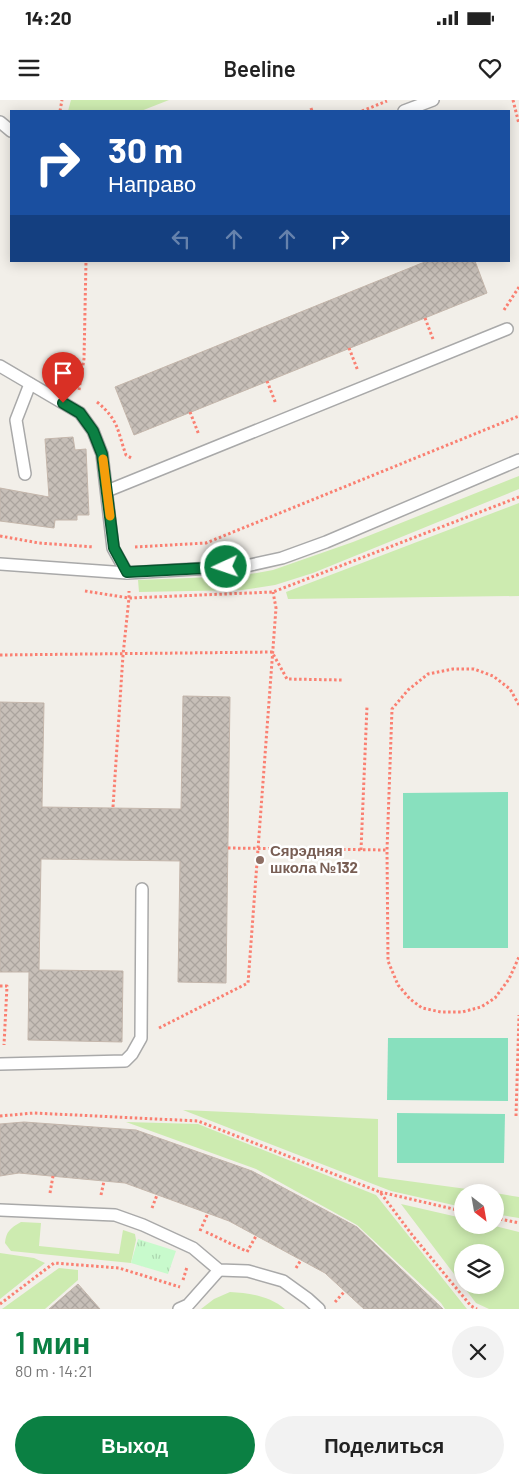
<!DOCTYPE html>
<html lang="ru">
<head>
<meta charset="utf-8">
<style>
  :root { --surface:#fff; --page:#f2f2f2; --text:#222; --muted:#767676; --accent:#0b8043 }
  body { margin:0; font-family:Barlow,sans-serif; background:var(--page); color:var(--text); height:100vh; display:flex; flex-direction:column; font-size:19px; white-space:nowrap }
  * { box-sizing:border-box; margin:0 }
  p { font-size:16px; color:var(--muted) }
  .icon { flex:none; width:28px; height:28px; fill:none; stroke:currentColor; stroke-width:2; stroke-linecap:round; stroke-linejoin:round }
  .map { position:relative; height:1209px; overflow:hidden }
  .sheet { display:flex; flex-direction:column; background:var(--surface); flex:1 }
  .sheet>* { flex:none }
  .hud { position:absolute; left:10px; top:10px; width:500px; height:152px; border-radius:0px; box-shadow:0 2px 12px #0003; background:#1a4fa0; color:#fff; overflow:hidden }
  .needle { width:32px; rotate:149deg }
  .tools { position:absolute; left:454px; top:1084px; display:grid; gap:10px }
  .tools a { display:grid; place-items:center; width:50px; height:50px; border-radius:50%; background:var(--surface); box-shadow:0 2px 12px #0003; font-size:25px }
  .pin { position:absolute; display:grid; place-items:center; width:42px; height:42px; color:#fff; margin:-51px -21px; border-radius:50% 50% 50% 0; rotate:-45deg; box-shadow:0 0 5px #0007 }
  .pin .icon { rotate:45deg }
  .me { position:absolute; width:55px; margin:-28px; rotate:267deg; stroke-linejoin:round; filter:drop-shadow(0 0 4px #0008) }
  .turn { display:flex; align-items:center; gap:18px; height:105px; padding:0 15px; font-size:22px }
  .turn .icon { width:65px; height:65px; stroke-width:2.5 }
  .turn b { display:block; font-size:35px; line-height:42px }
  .lanes { display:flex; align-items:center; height:48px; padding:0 15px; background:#0003; justify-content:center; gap:25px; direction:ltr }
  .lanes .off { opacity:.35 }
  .round { display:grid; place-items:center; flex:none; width:52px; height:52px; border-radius:26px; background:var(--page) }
  .headline { display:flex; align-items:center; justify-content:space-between; height:85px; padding:0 15px }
  h1 { font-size:30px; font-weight:600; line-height:38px; color:var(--accent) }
  .cta { display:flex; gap:10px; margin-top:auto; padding:10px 15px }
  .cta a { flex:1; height:58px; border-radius:30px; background:var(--accent); color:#fff; font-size:20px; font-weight:600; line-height:58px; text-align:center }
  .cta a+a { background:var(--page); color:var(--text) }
  .status { display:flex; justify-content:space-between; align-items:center; height:35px; padding:0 25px; background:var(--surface); direction:ltr }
  .status svg { height:14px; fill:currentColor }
  header { display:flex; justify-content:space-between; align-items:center; height:65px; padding:0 15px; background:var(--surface); font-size:22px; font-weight:600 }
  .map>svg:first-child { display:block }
</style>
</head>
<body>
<div class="status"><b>14:20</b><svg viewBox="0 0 49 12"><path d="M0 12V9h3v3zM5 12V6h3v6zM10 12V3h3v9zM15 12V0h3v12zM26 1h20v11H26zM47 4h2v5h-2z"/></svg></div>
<header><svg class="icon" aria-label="menu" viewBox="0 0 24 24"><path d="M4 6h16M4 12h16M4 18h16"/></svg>Beeline<svg class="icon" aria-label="heart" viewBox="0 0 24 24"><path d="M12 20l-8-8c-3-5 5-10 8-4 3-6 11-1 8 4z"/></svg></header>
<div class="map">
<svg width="519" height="1209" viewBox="0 0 519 1209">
  <defs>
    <pattern id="park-tufts" width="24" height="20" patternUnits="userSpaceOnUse" patternTransform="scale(1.25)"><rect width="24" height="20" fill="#c8facc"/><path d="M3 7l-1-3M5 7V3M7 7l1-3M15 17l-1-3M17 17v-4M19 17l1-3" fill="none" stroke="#acd6af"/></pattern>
    <pattern id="building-cross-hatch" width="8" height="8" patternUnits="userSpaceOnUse" patternTransform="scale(1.25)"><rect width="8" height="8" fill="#c7bfb8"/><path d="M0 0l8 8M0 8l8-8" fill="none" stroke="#aba49e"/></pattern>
  </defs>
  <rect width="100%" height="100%" fill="#f2efe9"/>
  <g fill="#cdebb0" fill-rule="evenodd">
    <polygon points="71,0 169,0 141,11 68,11"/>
    <polygon points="519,376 519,389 313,473 275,485 242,490 139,492 138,480 240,476 273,470 353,442"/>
    <polygon points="519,403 519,496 288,499 286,492"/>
    <polygon points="183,1010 378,1019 378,1077 489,1092 462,1092 462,1107 391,1091"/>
    <polygon points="126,1022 198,1024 376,1095 467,1209 445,1209 441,1203 357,1125 256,1069"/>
    <polygon points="495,1093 519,1097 519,1118 495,1114"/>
    <path d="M401,1104L462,1118V1125H491L519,1132V1209H489L476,1203ZM462,1152H495V1185H462Z"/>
    <path d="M21,1122L41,1123L39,1146L119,1154L123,1130L135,1134L136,1140L131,1163L11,1151L5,1143C6,1132 10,1128 21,1122Z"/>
    <polygon points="0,1153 34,1158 45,1163 0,1199"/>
    <polygon points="59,1168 78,1170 78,1180 45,1209 2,1209"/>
    <path d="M230,1192C250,1193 269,1196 285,1209H201L214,1199Z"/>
  </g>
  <polygon fill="url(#park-tufts)" points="138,1139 176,1151 168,1174 131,1163"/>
  <g fill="#88e0be">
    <polygon points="508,692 508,848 403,848 403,693"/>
    <polygon points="388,938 508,938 508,1001 387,1000"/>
    <polygon points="397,1013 505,1014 504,1063 397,1063"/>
  </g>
  <g fill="url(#building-cross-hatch)" stroke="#c4b6ab">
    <polygon points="427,161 475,161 487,193 134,335 115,287"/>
    <polygon points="73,337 75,350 86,349 89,415 77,415 77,420 55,420 54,428 0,421 0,388 49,397 45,339"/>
    <polygon points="183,596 230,597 226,883 178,882 180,761 41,759 39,870 123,871 122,942 28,940 29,872 0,872 0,602 44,603 42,707 181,709"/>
    <polygon points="24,1022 136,1030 252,1071 357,1127 443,1209 364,1209 325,1173 229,1121 125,1083 19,1073 0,1076 0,1024"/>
    <polygon points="78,1184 100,1209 49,1209"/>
  </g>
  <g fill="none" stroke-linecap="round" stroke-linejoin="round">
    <g stroke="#a9a9a9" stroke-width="14">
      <g id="service">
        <polyline points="404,11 433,0"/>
        <polyline points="0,22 11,31"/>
        <polyline points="0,266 80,313 93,331 102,354 113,448 127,473"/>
        <polyline points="25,374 16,320 30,284"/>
        <polyline points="107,391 507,229"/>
        <polyline points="0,464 127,473 246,466 282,458 326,442 519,360"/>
        <polyline points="0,964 125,961 132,954 141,938 142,789"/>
        <polyline points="0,1110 115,1115 143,1125 193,1148 219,1170 248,1171 283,1181 308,1199 319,1209"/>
        <polyline points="179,1209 188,1205 219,1170"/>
      </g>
    </g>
    <g stroke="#fa8072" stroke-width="3" stroke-dasharray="2.5 2.5" stroke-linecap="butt">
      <polyline points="513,0 519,24"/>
      <polyline points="311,8 312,11"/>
      <polyline points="60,11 62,0"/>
      <polyline points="362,11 387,1"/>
      <polyline points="504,210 519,187"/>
      <polyline points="425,218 433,239"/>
      <polyline points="349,248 358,271"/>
      <polyline points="267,281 276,304"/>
      <polyline points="79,290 84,259 86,161"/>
      <path d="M97,302C119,320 117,330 126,355L133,359"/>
      <polyline points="190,312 199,335"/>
      <polyline points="0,436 39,443 94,447"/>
      <polyline points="135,447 206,443 519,316"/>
      <polyline points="85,491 129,498 273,492 519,397"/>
      <polyline points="0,555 272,552 287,579 342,580"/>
      <polyline points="519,605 510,589 493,576 474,569 453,569 428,574 408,590 392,609 387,750 388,861 398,885 410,899 422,908 441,912 462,912 481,907 495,898 509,879 519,857"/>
      <polyline points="113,707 123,555 129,498 129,491"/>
      <polyline points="228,748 387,750"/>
      <polyline points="361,750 367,606"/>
      <polyline points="0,886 7,886 4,945"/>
      <polyline points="159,928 248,883 276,508 273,492"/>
      <polyline points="0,1016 34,1013 198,1021 380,1092 413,1136 471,1206 477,1209"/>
      <polyline points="516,1016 519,915"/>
      <polyline points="380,1092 462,1111"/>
      <polyline points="50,1093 53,1076"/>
      <polyline points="101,1095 104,1081"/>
      <polyline points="152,1108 157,1095"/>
      <polyline points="495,1118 519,1123"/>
      <polyline points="200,1131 208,1113"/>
      <polyline points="206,1132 246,1151"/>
      <polyline points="247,1152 256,1136"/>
      <polyline points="296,1168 301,1160"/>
      <polyline points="183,1180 187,1167"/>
      <polyline points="335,1202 345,1191"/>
      <polyline points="0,1204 54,1163 119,1168 180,1187"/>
    </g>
    <use href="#service" stroke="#fff" stroke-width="11"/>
  </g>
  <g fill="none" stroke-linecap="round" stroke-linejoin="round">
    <g stroke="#07532c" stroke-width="12">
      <polyline id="route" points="63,303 80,313 93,331 102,354 114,448 127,472 226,467"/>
    </g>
    <use href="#route" stroke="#0b8043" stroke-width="9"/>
    <polyline stroke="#f59e0b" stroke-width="9" points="103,359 110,416"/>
  </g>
  <circle fill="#8d6e63" stroke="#fff" stroke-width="2" cx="260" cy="760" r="5"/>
  <g text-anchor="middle" stroke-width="5" stroke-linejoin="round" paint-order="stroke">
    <g font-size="15" font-weight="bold" fill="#785e54" stroke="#fff" text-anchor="start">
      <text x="270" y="756">Сярэдняя<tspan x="270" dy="17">школа №132</tspan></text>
    </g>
  </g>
</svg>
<div class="tools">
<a><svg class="needle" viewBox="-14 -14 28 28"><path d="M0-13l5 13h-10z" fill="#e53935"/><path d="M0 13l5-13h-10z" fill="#767676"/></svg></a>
<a><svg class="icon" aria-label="layers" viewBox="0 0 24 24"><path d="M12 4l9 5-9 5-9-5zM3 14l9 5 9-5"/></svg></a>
</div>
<div class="pin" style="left:63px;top:303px;background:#d93025"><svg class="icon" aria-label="arrive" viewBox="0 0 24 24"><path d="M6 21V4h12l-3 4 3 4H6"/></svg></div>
<svg class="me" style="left:226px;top:467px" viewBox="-20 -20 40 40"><circle r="17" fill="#0b8043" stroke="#fff" stroke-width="3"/><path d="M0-11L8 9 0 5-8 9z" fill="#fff"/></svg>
<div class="hud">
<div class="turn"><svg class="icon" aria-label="right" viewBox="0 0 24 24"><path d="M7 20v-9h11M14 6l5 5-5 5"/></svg><div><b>30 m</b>Направо</div></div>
<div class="lanes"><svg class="icon off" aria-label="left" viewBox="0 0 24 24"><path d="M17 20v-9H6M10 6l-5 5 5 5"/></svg><svg class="icon off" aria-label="ahead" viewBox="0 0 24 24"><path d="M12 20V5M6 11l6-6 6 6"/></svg><svg class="icon off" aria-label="ahead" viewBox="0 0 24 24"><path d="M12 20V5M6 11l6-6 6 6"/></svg><svg class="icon" aria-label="right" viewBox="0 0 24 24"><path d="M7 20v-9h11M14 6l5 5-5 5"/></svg></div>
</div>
</div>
<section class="sheet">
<div class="headline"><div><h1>1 мин</h1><p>80 m · 14:21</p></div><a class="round"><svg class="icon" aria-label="close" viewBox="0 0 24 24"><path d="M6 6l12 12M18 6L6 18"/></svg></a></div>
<div class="cta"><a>Выход</a><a>Поделиться</a></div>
</section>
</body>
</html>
